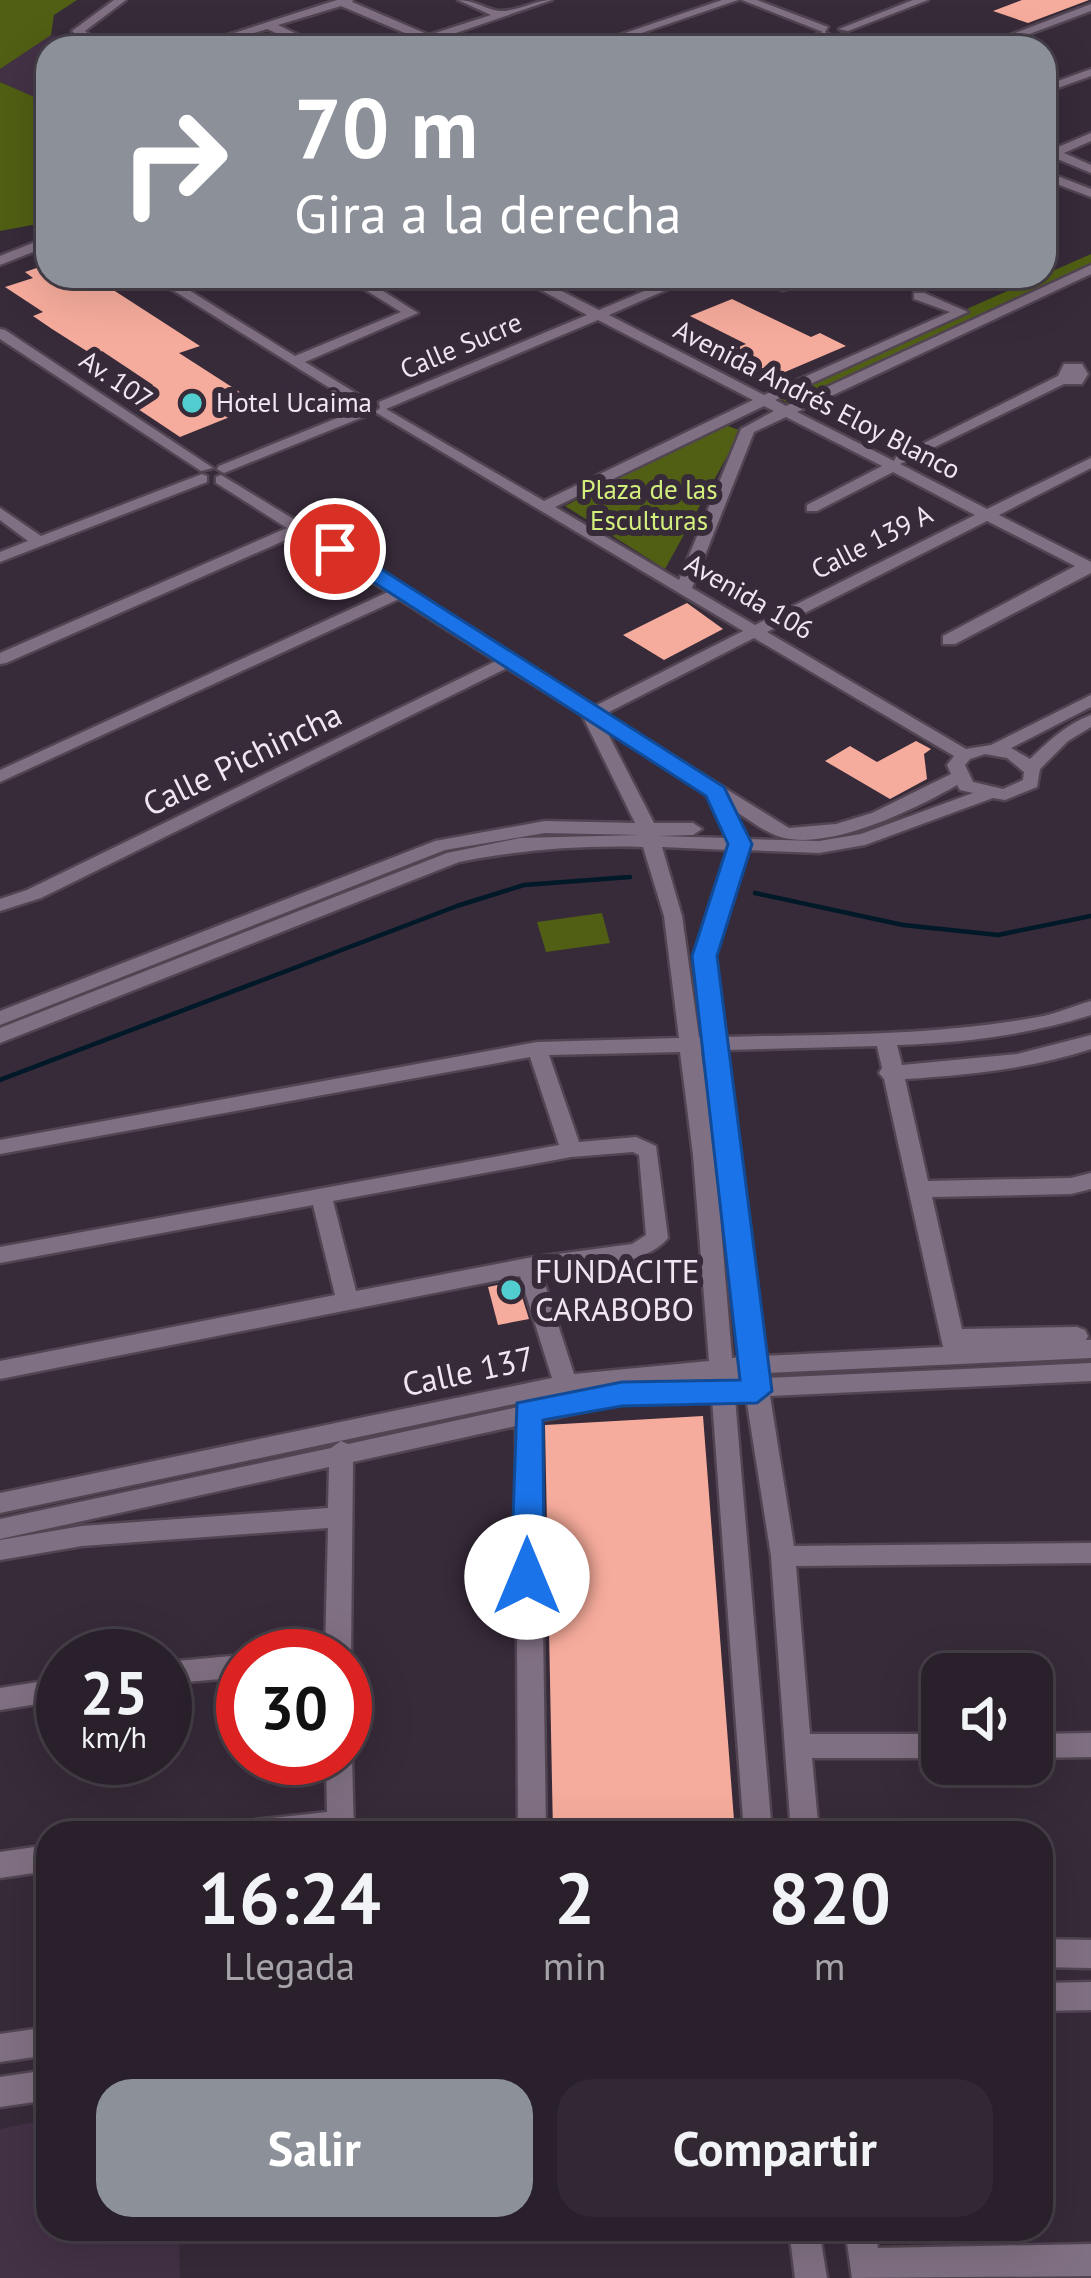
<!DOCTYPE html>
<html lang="es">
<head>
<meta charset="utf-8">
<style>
  :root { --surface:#29202b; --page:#312833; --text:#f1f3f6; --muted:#a5a3a9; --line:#453e47; --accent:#8c9099 }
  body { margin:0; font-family:"PT Sans",sans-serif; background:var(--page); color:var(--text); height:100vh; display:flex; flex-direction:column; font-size:45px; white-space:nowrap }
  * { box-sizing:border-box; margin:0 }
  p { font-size:39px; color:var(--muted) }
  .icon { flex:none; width:66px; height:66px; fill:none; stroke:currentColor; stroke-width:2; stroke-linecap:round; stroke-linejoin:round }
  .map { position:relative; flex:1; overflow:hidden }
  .side { position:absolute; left:36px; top:1821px; width:1017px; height:420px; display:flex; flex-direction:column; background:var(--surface); border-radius:36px; box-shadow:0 12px 48px #0002,0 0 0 3px var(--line) }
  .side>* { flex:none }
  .top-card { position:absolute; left:36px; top:36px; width:1020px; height:252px; border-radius:36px; box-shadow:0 12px 48px #0002,0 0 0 3px var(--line); background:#8c9099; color:#fff; overflow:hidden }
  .controls { position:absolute; left:921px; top:1653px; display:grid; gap:24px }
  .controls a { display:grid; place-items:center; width:132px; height:132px; border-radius:24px; background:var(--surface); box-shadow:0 12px 48px #0002,0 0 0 3px var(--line); font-size:60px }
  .speed { position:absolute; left:36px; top:1629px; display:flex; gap:24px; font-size:60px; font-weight:700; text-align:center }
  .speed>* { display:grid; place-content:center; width:156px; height:156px; border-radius:50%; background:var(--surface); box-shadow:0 12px 48px #0002,0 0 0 3px var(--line); line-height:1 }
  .speed small { font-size:30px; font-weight:400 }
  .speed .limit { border:18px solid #d22; background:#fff; color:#111 }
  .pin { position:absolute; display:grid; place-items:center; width:102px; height:102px; color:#fff; margin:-51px; border:6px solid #fff; border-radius:50%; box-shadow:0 3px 12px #0007 }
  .me { position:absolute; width:132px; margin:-66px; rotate:0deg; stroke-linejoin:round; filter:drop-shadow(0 0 9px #0008) }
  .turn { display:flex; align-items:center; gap:42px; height:252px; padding:0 60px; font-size:54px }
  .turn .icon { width:156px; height:156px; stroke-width:2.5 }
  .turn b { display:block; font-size:84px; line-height:102px }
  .eta { display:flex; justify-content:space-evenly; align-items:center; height:204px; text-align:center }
  .eta b { font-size:72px; font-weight:600; line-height:84px }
  .action { display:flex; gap:24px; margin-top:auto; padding:24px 60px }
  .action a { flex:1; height:138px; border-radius:36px; background:var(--accent); color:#fff; font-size:48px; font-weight:600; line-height:138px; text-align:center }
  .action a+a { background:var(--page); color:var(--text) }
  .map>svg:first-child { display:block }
</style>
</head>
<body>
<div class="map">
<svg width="1091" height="2278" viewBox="0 0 1091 2278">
  <rect width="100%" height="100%" fill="#372a39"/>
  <g fill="#433146">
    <polygon points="51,34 78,48 48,48 48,103 0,82 0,69"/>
    <polygon points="48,2119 48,2229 179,2229 180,2278 0,2278 0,2129"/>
  </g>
  <g fill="#505f13">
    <polygon points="0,0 77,0 54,15 51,35 0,69"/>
    <polygon points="0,82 48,103 48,222 0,231"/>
    <polygon points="1091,254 1091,269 793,406 773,395"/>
    <polygon points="723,424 741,431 665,569 565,506"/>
    <polygon points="602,913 610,943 546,952 537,922"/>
  </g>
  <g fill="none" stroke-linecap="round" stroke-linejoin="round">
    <g stroke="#001929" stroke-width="4.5">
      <polyline points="755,893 903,925 998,935 1091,916"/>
      <polyline points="0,1080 457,906 524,885 630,877"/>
    </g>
  </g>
  <g fill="#f6ac9c">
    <polygon points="1022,0 1089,0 1028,23 993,11"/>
    <polygon points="48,264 48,276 74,276 93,288 104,284 200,346 179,353 260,405 180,437 120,397 153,385 102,351 93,355 52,329 33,316 43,312 5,287 33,278 25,272"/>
    <polygon points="732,299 811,337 820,333 846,346 785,372 768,371 729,351 746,344 690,316"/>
    <polygon points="687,603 723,629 664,660 623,635"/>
    <polygon points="916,741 931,749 924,754 927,779 890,799 825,761 850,746 877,762"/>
    <polygon points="517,1281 529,1319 498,1325 488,1287"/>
    <polygon points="703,1416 735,1833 553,1833 545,1425"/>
  </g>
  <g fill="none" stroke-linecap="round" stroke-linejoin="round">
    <g stroke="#514552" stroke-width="5">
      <g id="minor">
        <polygon points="114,0 126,0 85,31 104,48 91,48 72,31"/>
        <path d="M337,0H353L352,2L429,35L491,15L458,0C474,0 485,9 499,11C516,12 535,0 552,0L412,48H395L419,39L341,6L278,25L326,48H311L267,29L205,48H187Z"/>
        <polygon points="722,0 738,0 598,48 581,48"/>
        <polygon points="742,0 757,0 828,27 825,32 830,35 798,48 781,48 823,32"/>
        <polygon points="913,0 928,0 848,31 839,29"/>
        <polygon points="1091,4 1091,11 992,48 976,48"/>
        <polygon points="844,33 881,46 883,48 867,48 840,38 838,36"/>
        <polygon points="1091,69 1091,76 1044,93 1044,86"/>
        <polygon points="1091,133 1091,141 1064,153 1091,165 1091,173 1053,157 1044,161 1044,153"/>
        <polygon points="1044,171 1091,189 1091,197 1044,179"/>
        <polygon points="48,237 48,246 0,265 0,256"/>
        <path d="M1091,265V274L797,412L894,461L896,457L1058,376L1064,364H1082L1088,374L1082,384H1064L900,464L987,509L1091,458V468L999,515L1091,562V573L955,644H943V636L1075,566L987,521L767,632L966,749L991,745L1091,695V707L1011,748L1030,759C1049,741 1066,724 1091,715V727L1068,741L1040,769L1037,787L1005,800L993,798L865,845L819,853L747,850L714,956L724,1037C830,1034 933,1036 1038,1017C1056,1014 1073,1006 1091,1001V1015C1028,1035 963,1043 897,1045L902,1065L1017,1054L1091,1035V1049C1030,1069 968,1075 905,1079L928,1181L1071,1178L1091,1173V1189L1071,1194L932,1197L962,1329L1077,1327L1085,1330L1088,1336L1086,1340H1091V1358L766,1373L767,1378L1091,1363V1381L770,1396L794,1546L1091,1543V1563L796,1566L810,1734H942V1758H812L819,1833H791L771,1556L746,1397L735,1398L772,1833H744L712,1399L622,1403L540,1421L546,1833H518L516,1426L353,1462L351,1656L345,1665V1656H325L328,1528L82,1546L0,1560V1540L82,1526L328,1508L329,1467L0,1539V1519L331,1448L341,1441L348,1444L518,1407L528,1402L534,1404L600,1390L566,1393L0,1513V1493L552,1378L520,1276L0,1379V1361L335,1295L313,1205L0,1263V1247L559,1145L530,1057L0,1154V1140L537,1042L679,1038L664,916L643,847C580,845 520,850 459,862L0,1043V1028L447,853L520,838L640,835L545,833L445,850L0,1025V1011L435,841L545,821L635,823L582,715L507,668L41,898L0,911V899L27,890L496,661L399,599L0,782V770L388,592L297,535L6,663L0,664V653L287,528L216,483V477L221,475L300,523L307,524L309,529L593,707L743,631L375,412L380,408L379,402L587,315L515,276H532L599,310L680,276H698L609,315L764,395L950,312L914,299V293H924L968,312L775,400L786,406ZM598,320L753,400L544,501L386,409ZM764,406L774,411L741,429L679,580L555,507ZM786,417L882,466L807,505V511H817L893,472L975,515L755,625L692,588L754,432ZM754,638L954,756L947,765L951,774L872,813L836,824L789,828L605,714ZM606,730L708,795L728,838L658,836L693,835L702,829L693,823H654ZM985,754L1007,758L1024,772L1023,780L1003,789L973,782L965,765L970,759ZM957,785L960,790L973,793L861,834L819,841L746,839L733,810C747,818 760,829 775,835C822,855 916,809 957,785ZM662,847L729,850L694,956L704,1037H699L682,916ZM877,1046L882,1068L879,1073L884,1079L943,1347L763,1356L725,1050ZM701,1051H705L741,1357L732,1358L715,1155ZM680,1052L693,1155L709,1361L574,1374L541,1272C578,1267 644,1268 668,1238L656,1146L636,1137L579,1142L549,1055ZM633,1152L639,1155L646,1235L632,1244L528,1258L356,1291L333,1201L571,1157Z"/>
        <polygon points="150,276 166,276 295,356 401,312 343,276 359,276 418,313 305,362 369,401 371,404 365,408 370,412 368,415 224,473 217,469 219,466 362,408"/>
        <polygon points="760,276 777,276 794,287 782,290"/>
        <polygon points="0,329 5,330 213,468 201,471 0,339"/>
        <polygon points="202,474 207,476 207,482 0,562 0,552 28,541 0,520 0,508 41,536"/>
        <polygon points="243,1655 246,1656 243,1656 243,1677 165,1684 165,1662"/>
        <polygon points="63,1678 63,1700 0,1710 0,1688"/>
        <polygon points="1091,1733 1091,1757 1032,1758 1032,1734"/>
        <polygon points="345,1748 352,1758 354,1833 240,1833 244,1824 254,1820 327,1812 326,1758 345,1758"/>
        <polygon points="48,1845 48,1871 0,1878 0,1852"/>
        <polygon points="1041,1939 1091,1940 1091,1968 1041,1967"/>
        <polygon points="1091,1982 1091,2010 1041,2011 1041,1983"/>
        <polygon points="48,2027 48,2055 0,2062 0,2034"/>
        <polygon points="48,2070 48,2100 0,2107 0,2077"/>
        <polygon points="789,2229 819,2229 827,2278 795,2278"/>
        <polygon points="845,2229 875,2229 878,2248 1091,2244 1091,2276 852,2278"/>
      </g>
    </g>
    <use href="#minor" fill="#807083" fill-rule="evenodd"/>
  </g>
  <polygon fill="#1a73e8" stroke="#114b97" stroke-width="3" points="328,544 342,544 724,787 752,844 717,956 772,1391 757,1403 622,1406 543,1420 544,1577 539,1587 516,1587 511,1577 517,1403 622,1382 740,1380 692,956 728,844 706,796 328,553"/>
  <g fill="#52cdcf" stroke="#372a39" stroke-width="4.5">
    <circle cx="192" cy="403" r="12"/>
    <circle cx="511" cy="1290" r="12"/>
  </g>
  <g text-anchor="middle" stroke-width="12" stroke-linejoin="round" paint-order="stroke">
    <g font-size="27" fill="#efe6f0" stroke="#372a39">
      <text transform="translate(461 346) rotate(-23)" y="9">Calle Sucre</text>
      <text transform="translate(116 380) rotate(34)" y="9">Av. 107</text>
      <text transform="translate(817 400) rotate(27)" y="9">Avenida Andrés Eloy Blanco</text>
      <text transform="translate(872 542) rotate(-27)" y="9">Calle 139 A</text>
      <text transform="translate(749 597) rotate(30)" y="9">Avenida 106</text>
    </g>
    <g font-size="27" fill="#efe6f0" stroke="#372a39" text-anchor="start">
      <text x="216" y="412">Hotel Ucaima</text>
    </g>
    <g font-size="27" fill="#d2ee7c" stroke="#372a39">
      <text x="649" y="499">Plaza de las<tspan x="649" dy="31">Esculturas</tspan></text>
    </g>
    <g font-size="33" fill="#efe6f0" stroke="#372a39">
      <text transform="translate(242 759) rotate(-26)" y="12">Calle Pichincha</text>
      <text transform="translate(468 1371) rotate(-12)" y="12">Calle 137</text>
    </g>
    <g font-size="33" fill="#efe6f0" stroke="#372a39" text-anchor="start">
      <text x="535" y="1283">FUNDACITE<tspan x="535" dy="38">CARABOBO</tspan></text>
    </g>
  </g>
</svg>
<div class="controls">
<a><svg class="icon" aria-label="sound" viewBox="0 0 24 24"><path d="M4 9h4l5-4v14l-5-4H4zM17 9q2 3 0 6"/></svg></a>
</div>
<div class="speed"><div>25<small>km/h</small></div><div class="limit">30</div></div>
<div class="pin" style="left:335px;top:549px;background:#d93025"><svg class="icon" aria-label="arrive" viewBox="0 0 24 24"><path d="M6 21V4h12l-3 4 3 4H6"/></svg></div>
<svg class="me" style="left:527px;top:1577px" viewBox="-20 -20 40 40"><circle r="19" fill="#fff"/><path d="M0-13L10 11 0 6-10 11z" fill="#1a73e8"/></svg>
<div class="top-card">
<div class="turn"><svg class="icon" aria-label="right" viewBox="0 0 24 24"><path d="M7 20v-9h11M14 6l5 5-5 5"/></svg><div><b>70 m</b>Gira a la derecha</div></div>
</div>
<section class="side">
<div class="eta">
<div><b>16:24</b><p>Llegada</p></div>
<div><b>2</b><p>min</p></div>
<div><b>820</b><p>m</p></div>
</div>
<div class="action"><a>Salir</a><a>Compartir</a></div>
</section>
</div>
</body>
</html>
